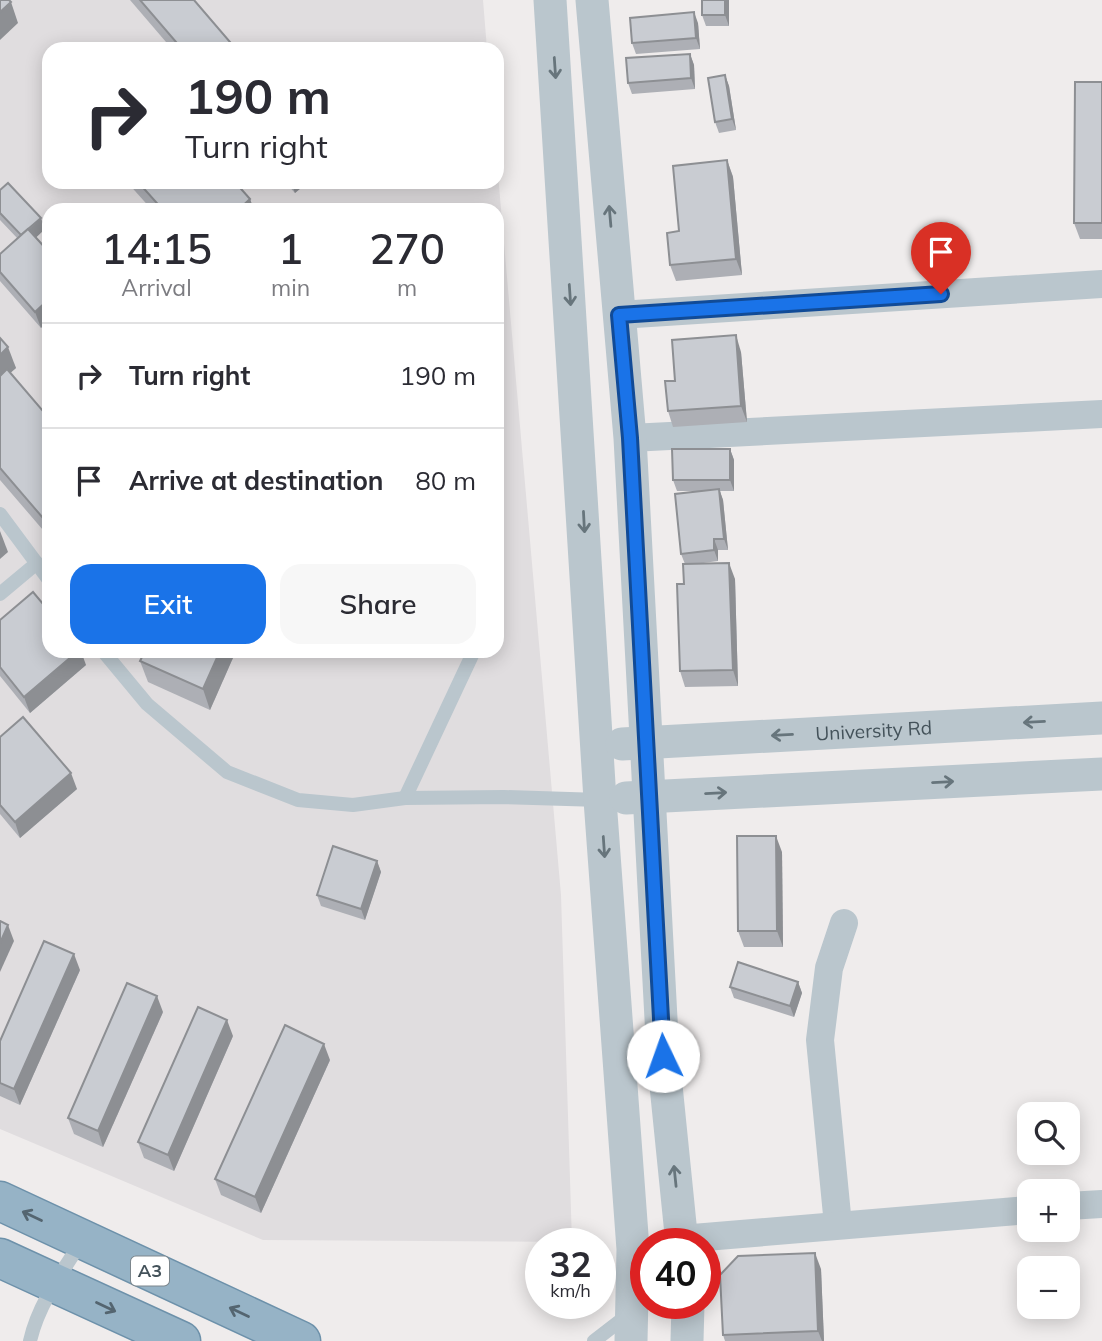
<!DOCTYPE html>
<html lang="en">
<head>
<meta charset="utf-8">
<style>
  :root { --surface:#fff; --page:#f7f7f7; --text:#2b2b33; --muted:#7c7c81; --line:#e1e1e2; --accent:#1a73e8 }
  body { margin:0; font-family:Mulish,sans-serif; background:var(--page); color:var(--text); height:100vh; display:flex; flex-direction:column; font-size:26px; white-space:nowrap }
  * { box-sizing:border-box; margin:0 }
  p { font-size:23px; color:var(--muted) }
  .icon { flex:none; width:38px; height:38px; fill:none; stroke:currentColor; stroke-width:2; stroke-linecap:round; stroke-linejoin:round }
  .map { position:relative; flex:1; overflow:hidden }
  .panel { position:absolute; left:42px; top:203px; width:462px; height:455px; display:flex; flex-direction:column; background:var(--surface); border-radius:21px; box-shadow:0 4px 18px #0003 }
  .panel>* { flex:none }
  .top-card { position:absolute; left:42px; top:42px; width:462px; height:147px; border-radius:21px; box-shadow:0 4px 18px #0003; background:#fff; color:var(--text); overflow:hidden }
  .tools { position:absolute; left:1017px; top:1102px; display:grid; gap:14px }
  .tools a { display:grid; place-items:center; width:63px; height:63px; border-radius:14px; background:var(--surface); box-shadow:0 4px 18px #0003; font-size:35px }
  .speed { position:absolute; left:525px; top:1228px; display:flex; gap:14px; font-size:35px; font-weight:700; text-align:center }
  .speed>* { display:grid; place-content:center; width:91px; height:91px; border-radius:50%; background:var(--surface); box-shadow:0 4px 18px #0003; line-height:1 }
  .speed small { font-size:18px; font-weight:400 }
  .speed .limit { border:10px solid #d22; background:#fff; color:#111 }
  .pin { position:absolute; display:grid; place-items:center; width:60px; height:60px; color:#fff; margin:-72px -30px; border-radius:50% 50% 50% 0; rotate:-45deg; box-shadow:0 0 7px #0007 }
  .pin .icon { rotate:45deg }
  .me { position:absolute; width:77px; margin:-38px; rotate:357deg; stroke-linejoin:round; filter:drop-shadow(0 0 5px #0008) }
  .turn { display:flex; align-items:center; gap:24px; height:147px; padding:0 28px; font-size:32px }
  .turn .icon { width:91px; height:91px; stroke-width:2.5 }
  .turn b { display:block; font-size:49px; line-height:60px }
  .eta { display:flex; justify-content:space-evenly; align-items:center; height:119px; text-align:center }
  .eta b { font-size:42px; font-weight:600; line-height:49px }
  .action { display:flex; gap:14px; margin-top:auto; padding:14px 28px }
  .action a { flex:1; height:80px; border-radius:21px; background:var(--accent); color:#fff; font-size:28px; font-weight:600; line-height:80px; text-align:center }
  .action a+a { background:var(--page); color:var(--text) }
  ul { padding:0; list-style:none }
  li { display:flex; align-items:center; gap:21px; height:105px; padding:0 28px; border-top:2px solid var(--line) }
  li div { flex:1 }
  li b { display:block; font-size:26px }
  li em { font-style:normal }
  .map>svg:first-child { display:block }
</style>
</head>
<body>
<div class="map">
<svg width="1102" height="1341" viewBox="0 0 1102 1341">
  <rect width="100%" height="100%" fill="#efecec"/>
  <path fill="#e0dddf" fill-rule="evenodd" d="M0,0H483L487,49H49V182H497V163L561,895L572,1242L263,1240L0,1129ZM49,210H497V651H49Z"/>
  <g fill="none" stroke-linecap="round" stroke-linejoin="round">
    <g stroke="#6d91aa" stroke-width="41">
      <g id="trunk">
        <polyline points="0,1201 301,1341"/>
        <polyline points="0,1258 181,1341"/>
      </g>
    </g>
    <g stroke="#bac6cd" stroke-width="14">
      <polyline points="0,514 49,580"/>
      <polyline points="0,594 37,563"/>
      <polyline points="103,651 147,704 227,772 298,800 353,805 405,798 504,797 600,800"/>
      <polyline points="405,798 474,651"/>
      <path d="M30,1341C38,1305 62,1272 82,1241"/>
      <polyline points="594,1341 629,1314"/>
    </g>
    <g stroke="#bac6cd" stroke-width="28">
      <polyline points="619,315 1102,284"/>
      <polyline points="630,438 1102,414"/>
      <polyline points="1068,1206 1102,1204"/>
      <polyline points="838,1225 820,1040 829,968 844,923"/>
      <polyline points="681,1239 1029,1210"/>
    </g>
    <g stroke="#bac6cd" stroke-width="33">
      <polyline points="550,0 600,800 633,1249 631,1341"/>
      <polyline points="592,0 630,438 663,1056 682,1244"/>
      <path id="s1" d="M622,744L1102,718"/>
      <polyline points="626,798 1102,774"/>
      <polyline points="687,1341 688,1304"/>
    </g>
    <use href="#trunk" stroke="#96b3c6" stroke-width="38"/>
  </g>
  <g fill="#adafb5">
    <polygon points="130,0 194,0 236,49 172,49"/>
    <polygon points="702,0 729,0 729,26 706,26 702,15"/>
    <polygon points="698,23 700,49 636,54 632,43"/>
    <polygon points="690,54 694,65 695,89 632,94 628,83"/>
    <polygon points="725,75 729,86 736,130 719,133 715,122"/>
    <polygon points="1102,82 1102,239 1080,239 1074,223"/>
    <polygon points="727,160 733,177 742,275 676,281 670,265"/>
    <polygon points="127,182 235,182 250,199 254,210 152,210"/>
    <polygon points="285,182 308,182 295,193"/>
    <polygon points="0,190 45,229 36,237 41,328 0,281 0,254 18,239 0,220"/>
    <polygon points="0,338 16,368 10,373 49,418 49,537 0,480"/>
    <polygon points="741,352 747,422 673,427 668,411"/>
    <polygon points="730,449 734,460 734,491 720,491 723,500 728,550 718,550 718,561 696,564 735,579 738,686 685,687 680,671 685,564 681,554 703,491 677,491 673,480"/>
    <polygon points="0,620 86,665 30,713 0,676"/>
    <polygon points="236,651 210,710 148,682 140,661"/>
    <polygon points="0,737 77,789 20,838 0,814"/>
    <polygon points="782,852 783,947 744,947 738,931"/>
    <polygon points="377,861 381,872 365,920 321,906 317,895"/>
    <polygon points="80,970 20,1105 0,1096 0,1041"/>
    <polygon points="798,982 802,993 794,1017 734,998 730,987"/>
    <polygon points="163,1012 103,1147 74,1134 68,1118"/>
    <polygon points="233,1036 174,1171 144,1158 138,1142"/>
    <polygon points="330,1060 261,1213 221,1195 215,1179"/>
    <polygon points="821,1269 824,1341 725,1341 723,1335"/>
  </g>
  <g fill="#8d8f93">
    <polygon points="725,0 729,0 729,26 725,15"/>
    <polygon points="11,2 18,23 0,40 0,12"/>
    <polygon points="694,12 698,23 700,49 696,38"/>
    <polygon points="690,54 694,65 695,89 691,78"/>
    <polygon points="725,75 729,86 736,130 732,119"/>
    <polygon points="727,160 733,177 742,275 736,259"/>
    <polygon points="291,182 308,182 295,193"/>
    <polygon points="250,199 254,210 238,210"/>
    <polygon points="41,218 45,229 26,247 22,236"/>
    <polygon points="49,299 49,321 41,328 35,312"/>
    <polygon points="736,335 741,352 747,422 741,406"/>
    <polygon points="8,347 16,368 0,382 0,355"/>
    <polygon points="730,449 734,460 734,491 730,480"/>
    <polygon points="719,489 723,500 728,550 724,539"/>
    <polygon points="0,531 8,552 0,559"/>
    <polygon points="714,539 718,550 718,561 714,550"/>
    <polygon points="729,563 735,579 738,686 733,670"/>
    <polygon points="78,651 81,651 86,665 30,713 24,697"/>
    <polygon points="220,651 236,651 210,710 203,689"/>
    <polygon points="71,773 77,789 20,838 15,822"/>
    <polygon points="776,836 782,852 783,947 777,931"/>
    <polygon points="377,861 381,872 365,920 361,909"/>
    <polygon points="8,925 14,941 0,972 0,943"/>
    <polygon points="74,954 80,970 20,1105 14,1089"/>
    <polygon points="798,982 802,993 794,1017 790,1006"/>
    <polygon points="157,996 163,1012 103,1147 98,1131"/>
    <polygon points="227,1020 233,1036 174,1171 168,1155"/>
    <polygon points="324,1044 330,1060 261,1213 255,1197"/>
    <polygon points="815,1253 821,1269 824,1341 822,1341 818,1331"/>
  </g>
  <g fill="#c9ccd2" stroke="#8d8f93" stroke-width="2">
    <polygon points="0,0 9,0 11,2 0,12"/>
    <polygon points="140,0 194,0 236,49 182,49"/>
    <rect x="702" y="0" width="23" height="15"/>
    <polygon points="694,12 696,38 632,43 630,18"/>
    <polygon points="690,54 691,78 628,83 626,58"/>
    <polygon points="725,75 732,119 715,122 708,78"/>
    <polygon points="1075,82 1102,82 1102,223 1074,223"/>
    <polygon points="727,160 736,259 670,265 667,233 679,231 673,166"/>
    <polygon points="138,182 235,182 250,199 238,210 163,210"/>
    <polygon points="8,183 41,218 21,235 0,213 0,190"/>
    <polygon points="28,229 49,252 49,299 35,312 0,272 0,254"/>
    <polygon points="736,335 741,406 668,411 665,381 675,381 672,340"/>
    <polygon points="0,338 8,347 0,355"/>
    <polygon points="7,369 49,418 49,525 0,468 0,376"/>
    <polygon points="672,449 730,449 730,480 673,480"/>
    <polygon points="719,489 724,539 714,539 714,550 681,554 675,494"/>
    <polygon points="729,563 733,670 680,671 677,584 684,584 683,564"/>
    <polygon points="33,592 49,611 49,651 78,651 24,697 0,667 0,620"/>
    <polygon points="145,651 220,651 203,689 140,661"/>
    <polygon points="23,717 71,773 15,822 0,805 0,737"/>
    <polygon points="737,836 776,836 777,931 738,931"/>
    <polygon points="333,846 377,861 361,909 317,895"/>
    <polygon points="0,921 8,925 0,943"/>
    <polygon points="44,941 74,954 14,1089 0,1083 0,1041"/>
    <polygon points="738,962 798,982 790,1006 730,987"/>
    <polygon points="127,983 157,996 98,1131 68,1118"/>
    <polygon points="198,1007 227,1020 168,1155 138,1142"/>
    <polygon points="285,1025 324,1044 255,1197 215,1179"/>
    <polygon points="815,1253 818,1331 723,1335 720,1275 738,1256"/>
  </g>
  <defs><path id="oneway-shaft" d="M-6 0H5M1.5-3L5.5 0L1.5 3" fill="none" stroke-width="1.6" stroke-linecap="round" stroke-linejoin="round" transform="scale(1.75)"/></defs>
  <g stroke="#67757c">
    <use href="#oneway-shaft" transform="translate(555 68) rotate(86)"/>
    <use href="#oneway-shaft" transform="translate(610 216) rotate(-95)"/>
    <use href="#oneway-shaft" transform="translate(570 295) rotate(86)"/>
    <use href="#oneway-shaft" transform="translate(584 522) rotate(87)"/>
    <use href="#oneway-shaft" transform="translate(1034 722) rotate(177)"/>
    <use href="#oneway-shaft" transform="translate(782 735) rotate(177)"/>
    <use href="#oneway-shaft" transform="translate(943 782) rotate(-3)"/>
    <use href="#oneway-shaft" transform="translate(716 793) rotate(-3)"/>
    <use href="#oneway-shaft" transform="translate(604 847) rotate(86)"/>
    <use href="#oneway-shaft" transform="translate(675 1176) rotate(-96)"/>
  </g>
  <g stroke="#546570">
    <use href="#oneway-shaft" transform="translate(32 1216) rotate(-155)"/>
    <use href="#oneway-shaft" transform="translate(106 1307) rotate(25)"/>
    <use href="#oneway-shaft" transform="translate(239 1312) rotate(-155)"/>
  </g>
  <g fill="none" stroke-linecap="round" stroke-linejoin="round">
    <g stroke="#114b97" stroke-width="18">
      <polyline id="route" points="663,1056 630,438 619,315 941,294"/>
    </g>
    <use href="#route" stroke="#1a73e8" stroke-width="12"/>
  </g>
  <g text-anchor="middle" stroke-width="6" stroke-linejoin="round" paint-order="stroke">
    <rect fill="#fff" stroke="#7c868c" stroke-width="2" x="131" y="1256.5" width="38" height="29" rx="5"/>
    <g font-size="18" font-weight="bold" fill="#44525a">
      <text x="150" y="1277">A3</text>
    </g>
    <g font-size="19" fill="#44525a" stroke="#fff">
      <text dy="7" stroke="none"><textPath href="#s1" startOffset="252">University Rd</textPath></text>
    </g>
  </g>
</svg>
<div class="tools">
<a><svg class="icon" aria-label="search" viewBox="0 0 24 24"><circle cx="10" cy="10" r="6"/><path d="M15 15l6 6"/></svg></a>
<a>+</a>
<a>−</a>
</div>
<div class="speed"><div>32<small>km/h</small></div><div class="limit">40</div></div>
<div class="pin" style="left:941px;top:294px;background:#d93025"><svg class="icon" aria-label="arrive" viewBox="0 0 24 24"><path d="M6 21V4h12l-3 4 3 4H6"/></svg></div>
<svg class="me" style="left:663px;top:1056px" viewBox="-20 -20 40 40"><circle r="19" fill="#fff"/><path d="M0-13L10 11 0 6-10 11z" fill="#1a73e8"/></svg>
<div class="top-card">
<div class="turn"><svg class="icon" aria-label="right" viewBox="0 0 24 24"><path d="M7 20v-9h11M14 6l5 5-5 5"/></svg><div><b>190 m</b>Turn right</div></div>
</div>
<section class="panel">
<div class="eta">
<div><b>14:15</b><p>Arrival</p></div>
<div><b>1</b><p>min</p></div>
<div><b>270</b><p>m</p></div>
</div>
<ul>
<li><svg class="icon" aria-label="right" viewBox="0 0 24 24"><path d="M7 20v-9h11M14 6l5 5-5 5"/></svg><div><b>Turn right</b></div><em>190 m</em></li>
<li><svg class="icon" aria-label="arrive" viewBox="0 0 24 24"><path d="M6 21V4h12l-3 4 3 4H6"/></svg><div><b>Arrive at destination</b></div><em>80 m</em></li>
</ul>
<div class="action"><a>Exit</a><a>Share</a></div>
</section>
</div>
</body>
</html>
